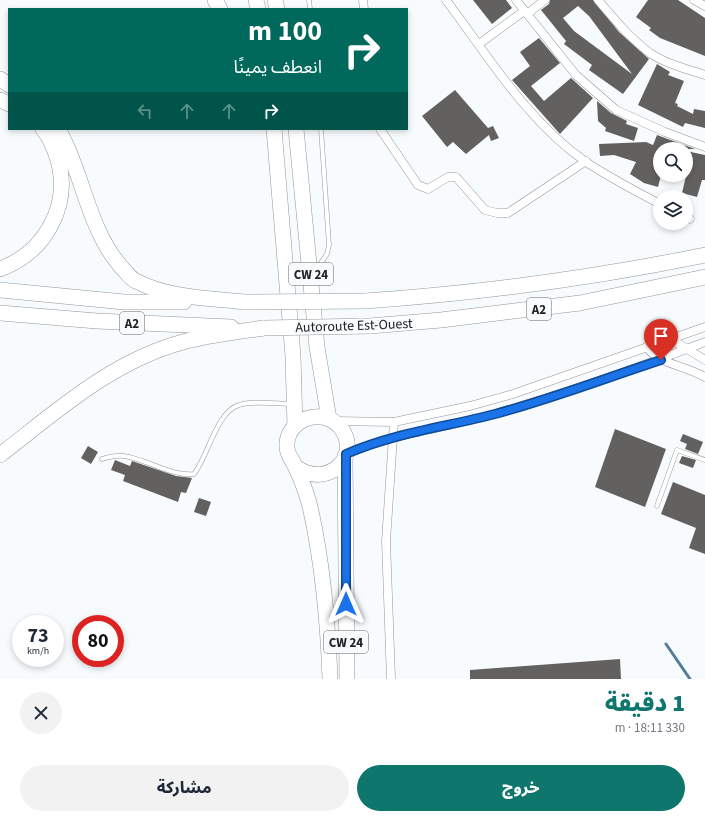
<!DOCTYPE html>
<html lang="ar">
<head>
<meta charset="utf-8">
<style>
  :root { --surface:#fff; --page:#f2f2f3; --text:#1f2937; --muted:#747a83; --accent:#0f766e }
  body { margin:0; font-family:"Source Sans 3","Noto Sans Arabic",sans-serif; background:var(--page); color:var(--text); direction:rtl; height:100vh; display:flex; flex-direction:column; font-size:15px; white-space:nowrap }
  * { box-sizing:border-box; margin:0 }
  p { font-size:13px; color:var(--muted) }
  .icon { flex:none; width:22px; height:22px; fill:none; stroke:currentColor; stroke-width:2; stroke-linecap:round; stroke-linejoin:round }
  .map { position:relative; height:679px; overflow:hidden; direction:ltr }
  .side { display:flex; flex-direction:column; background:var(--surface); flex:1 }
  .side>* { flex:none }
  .hud { position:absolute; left:8px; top:8px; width:400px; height:122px; border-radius:0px; box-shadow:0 2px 6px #0003; direction:rtl; background:#00695c; color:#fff; overflow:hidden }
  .buttons { position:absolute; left:653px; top:142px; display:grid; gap:8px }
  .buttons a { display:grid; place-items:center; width:40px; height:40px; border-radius:50%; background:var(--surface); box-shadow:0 2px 6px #0003; font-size:20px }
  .speed { position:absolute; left:12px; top:615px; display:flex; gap:8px; font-size:20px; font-weight:700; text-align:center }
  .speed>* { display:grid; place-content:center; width:52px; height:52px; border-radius:50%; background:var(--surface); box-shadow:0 2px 6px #0003; line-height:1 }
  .speed small { font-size:10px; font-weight:400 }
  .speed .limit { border:6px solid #d22; background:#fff; color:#111 }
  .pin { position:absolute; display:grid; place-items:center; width:34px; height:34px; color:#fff; margin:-41px -17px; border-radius:50% 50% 50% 0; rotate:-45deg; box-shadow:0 0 4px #0007 }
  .pin .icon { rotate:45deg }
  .me { position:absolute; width:44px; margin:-22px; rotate:0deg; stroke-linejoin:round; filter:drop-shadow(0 0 3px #0008) }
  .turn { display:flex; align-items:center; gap:14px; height:84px; padding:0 20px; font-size:18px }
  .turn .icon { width:52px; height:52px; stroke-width:2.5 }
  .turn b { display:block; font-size:28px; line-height:34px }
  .lanes { display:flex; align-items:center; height:38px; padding:0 20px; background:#0003; justify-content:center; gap:20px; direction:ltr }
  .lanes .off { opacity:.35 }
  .round { display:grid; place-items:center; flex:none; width:42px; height:42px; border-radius:21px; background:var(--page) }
  .headline { display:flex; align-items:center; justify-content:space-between; height:68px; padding:0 20px }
  h1 { font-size:24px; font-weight:800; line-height:30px; color:var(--accent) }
  .primary-button { display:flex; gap:8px; margin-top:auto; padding:8px 20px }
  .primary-button a { flex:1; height:46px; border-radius:24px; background:var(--accent); color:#fff; font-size:16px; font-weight:800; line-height:46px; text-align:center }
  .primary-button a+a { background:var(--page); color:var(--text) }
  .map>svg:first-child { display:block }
</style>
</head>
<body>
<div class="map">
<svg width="705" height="679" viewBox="0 0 705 679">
  <rect width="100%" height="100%" fill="#f7fbfd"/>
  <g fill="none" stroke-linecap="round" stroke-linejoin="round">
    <polyline stroke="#527f96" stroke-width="3" points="666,644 690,679"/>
  </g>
  <g fill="#63615f" fill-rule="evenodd">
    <polygon points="473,0 506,0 512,8 492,24"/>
    <path d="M550,0H593L619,32L649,59L623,94L589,70L592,65L564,44L566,41L541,10L549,4ZM578,6L589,16L632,74L574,31L563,18Z"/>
    <polygon points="648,0 678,0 705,18 705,56 660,38 649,30 651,28 636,17"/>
    <polygon points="539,38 560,63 531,86 544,101 571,78 593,98 560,134 512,80 530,66 520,52"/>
    <polygon points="657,64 670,72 668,75 684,81 675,103 678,104 677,106 693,114 694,109 705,111 705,128 685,123 683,127 638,105"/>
    <polygon points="455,90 488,128 493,126 499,138 491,141 489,135 466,154 453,142 447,147 422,116"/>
    <polygon points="597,101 611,113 627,121 626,124 638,128 634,141 605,131 606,128 598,121"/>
    <polygon points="657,135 695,149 660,149 660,179 658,187 644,183 630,174 636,162 614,155 600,156 599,144 646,142 653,145"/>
    <polygon points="686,151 705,155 705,180 702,180 697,197 682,193 686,176"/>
    <polygon points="615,429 666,449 645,507 595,487"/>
    <polygon points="683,434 703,442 698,454 685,449 687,444 680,441"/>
    <polygon points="88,446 98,452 91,464 81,458"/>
    <polygon points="682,456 696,460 693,468 679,463"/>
    <polygon points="115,460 130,466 132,461 176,476 192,478 186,493 181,492 178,502 123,481 125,475 111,470"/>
    <polygon points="673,482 705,495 705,554 689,548 696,528 661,514"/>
    <polygon points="199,498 211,502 206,516 194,512"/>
    <polygon points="620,659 621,679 470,679 470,670"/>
  </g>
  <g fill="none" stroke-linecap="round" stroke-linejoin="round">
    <g stroke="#939698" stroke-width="5">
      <g id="lane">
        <polyline points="309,0 310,9"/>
        <polyline points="314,273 327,254 329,245 321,129"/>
        <path d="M102,459C109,457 116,455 124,456C146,459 173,477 194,474C208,456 217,411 239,405C254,400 276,404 292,404"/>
        <polyline points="657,506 677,450 705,460"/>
      </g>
    </g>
    <g stroke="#939698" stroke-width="9">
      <g id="street">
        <polyline points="363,0 364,9"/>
        <path d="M446,0C488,56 527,121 586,162C609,177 635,191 660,204"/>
        <polyline points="516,0 576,75 616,110 665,132 705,147"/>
        <path d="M598,0C614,19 630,38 650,53C666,64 687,69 705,75"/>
        <polyline points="694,0 705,6"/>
        <polyline points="527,14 545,0"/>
        <polyline points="479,44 524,11"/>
        <polyline points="380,129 418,185 428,189 448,177 456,177 485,210 497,213 508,213 586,161"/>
        <polyline points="686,217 690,219"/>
        <polyline points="671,339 705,360"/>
        <path d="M646,347C661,365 686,366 705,377"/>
        <polyline points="334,421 394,422 470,406 513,394 705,327"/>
        <path d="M346,454C394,433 447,428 498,413C568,393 637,368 705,342"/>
        <polyline points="391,679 386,541 394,422"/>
      </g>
    </g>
    <g stroke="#939698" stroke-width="16">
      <g id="highway">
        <polyline points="215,0 220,9"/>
        <polyline points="256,0 258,9"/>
        <polyline points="275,0 277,9"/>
        <polyline points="0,79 9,85"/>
        <polyline points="0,100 9,104"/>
        <path d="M58,129C84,174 88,233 125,271C128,274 131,279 136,281C168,298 210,298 245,302"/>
        <polyline points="274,129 293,356 295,426"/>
        <polyline points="296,129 317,347 329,419"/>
        <path d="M0,269C46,252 72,204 57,157C54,148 49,136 43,129"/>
        <polyline points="0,290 124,302 184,302"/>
        <path d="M365,301C480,293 593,278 705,255"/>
        <polyline points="0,313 97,321 231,327"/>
        <polyline points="370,326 441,320 580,303 705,277"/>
        <path d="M0,455C57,411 112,361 183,342C209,335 237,332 264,328"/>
        <polyline points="345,456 347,679"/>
        <path d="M296,467C328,490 363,455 340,427C323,407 289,418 287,443C286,454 292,459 296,468C302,481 308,497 311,511C323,566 328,623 330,679"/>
      </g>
    </g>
    <use href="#lane" stroke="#fff" stroke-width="4"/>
    <use href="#street" stroke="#fff" stroke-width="8"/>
    <use href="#highway" stroke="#fff" stroke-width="15"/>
    <g stroke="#939698" stroke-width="16" stroke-linecap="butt">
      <g id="highway-bridge">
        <polyline points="245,302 365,301"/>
        <polyline points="264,328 370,326"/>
      </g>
    </g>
    <use href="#highway-bridge" stroke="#fff" stroke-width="15"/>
  </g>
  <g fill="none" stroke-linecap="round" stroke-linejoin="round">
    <g stroke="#114b97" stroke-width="10">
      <path id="route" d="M346,604V454C394,433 445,427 495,414C551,399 606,378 661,360"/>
    </g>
    <use href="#route" stroke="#1a73e8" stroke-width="7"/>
  </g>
  <g text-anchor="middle" stroke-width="4" stroke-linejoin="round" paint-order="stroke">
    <g fill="#f7fbfd" stroke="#616464" stroke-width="1">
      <rect x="289" y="263" width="44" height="22" rx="3"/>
      <rect x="527" y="298" width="24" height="22" rx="3"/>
      <rect x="120" y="312" width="24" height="22" rx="3"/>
      <rect x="324" y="631" width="44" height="22" rx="3"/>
    </g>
    <g font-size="13" font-weight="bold" fill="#212323">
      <text x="311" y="279">CW 24</text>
      <text x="539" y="314">A2</text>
      <text x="132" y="328">A2</text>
      <text x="346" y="647">CW 24</text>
    </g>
    <g font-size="14" fill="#212323" stroke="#f7fbfd">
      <text transform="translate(354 325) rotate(-2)" y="5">Autoroute Est-Ouest</text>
    </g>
  </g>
</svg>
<div class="buttons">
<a><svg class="icon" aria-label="search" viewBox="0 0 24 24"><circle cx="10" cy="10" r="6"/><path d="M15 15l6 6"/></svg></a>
<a><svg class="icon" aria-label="layers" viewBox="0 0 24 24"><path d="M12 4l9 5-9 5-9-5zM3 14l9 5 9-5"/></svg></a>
</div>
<div class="speed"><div>73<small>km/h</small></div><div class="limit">80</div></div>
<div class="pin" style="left:661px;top:360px;background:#d93025"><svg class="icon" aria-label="arrive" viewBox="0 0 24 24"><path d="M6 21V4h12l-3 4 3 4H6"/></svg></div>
<svg class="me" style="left:346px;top:604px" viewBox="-20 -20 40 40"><path d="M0-17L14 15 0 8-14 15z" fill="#1a73e8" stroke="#fff" stroke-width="4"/></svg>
<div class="hud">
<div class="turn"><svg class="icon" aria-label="right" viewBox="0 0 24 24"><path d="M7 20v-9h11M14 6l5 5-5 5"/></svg><div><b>100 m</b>انعطف يمينًا</div></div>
<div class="lanes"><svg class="icon off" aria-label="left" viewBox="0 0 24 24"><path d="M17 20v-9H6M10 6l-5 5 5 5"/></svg><svg class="icon off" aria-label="ahead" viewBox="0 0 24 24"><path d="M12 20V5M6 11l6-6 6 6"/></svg><svg class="icon off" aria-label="ahead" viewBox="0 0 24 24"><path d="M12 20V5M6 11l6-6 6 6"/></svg><svg class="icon" aria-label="right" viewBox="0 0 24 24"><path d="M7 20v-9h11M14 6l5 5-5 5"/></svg></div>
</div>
</div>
<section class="side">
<div class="headline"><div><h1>1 دقيقة</h1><p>330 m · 18:11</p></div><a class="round"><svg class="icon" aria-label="close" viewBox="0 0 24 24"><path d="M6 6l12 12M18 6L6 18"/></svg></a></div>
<div class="primary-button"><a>خروج</a><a>مشاركة</a></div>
</section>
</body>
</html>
